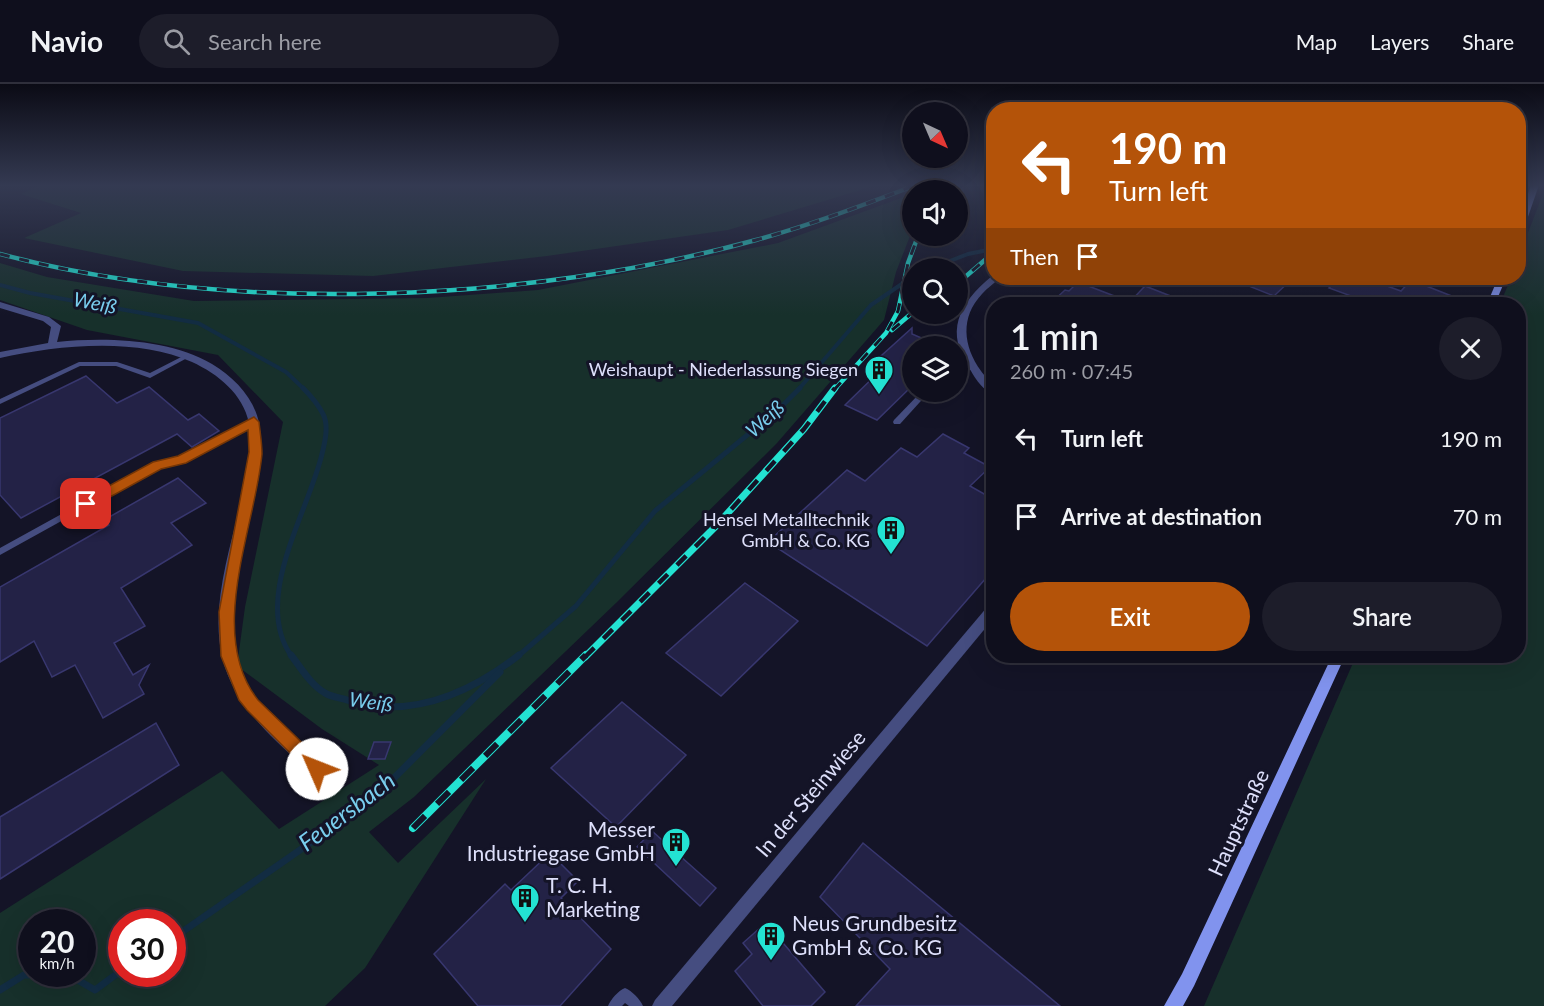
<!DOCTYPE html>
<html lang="en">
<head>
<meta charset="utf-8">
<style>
  :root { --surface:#0f0f1d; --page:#1d1d2a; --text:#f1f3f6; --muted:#9b9ca4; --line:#2f2f3b; --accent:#b45309 }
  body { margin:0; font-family:Lato,sans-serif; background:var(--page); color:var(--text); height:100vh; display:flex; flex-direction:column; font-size:22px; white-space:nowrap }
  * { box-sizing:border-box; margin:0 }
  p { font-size:20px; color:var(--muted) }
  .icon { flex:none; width:33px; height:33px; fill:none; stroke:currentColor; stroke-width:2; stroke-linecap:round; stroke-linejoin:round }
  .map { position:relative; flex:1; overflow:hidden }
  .drawer { position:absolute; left:986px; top:213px; width:540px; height:366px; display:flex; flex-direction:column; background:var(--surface); border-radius:24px; box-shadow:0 6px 24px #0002,0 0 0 2px var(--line) }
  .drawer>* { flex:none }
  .top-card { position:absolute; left:986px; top:18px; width:540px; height:183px; border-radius:24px; box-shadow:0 6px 24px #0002,0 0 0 2px var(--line); background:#b45309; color:#fff; overflow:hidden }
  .needle { width:39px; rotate:136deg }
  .buttons { position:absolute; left:902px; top:18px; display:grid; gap:12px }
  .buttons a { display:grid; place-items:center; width:66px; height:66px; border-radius:50%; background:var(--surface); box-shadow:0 6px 24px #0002,0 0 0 2px var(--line); font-size:30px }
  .speed { position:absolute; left:18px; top:825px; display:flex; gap:12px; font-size:30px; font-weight:700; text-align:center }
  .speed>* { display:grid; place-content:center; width:78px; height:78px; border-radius:50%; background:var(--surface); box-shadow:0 6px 24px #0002,0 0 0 2px var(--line); line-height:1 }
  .speed small { font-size:15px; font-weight:400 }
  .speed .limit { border:9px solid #d22; background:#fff; color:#111 }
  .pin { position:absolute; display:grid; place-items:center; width:51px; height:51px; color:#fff; margin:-26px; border-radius:12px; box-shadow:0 3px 9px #0006 }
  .me { position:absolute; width:66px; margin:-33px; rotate:314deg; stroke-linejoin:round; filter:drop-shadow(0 0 4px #0008) }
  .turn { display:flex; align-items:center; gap:21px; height:126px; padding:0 24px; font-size:27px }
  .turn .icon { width:78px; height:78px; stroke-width:2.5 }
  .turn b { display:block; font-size:42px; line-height:51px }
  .then { display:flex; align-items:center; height:57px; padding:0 24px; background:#0003; gap:12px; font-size:22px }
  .round { display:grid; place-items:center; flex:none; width:63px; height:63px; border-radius:32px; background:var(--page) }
  .head { display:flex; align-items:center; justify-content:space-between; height:102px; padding:0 24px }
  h1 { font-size:36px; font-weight:600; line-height:45px }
  .primary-button { display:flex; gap:12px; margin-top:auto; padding:12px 24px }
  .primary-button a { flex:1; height:69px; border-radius:36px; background:var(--accent); color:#fff; font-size:24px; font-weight:600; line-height:69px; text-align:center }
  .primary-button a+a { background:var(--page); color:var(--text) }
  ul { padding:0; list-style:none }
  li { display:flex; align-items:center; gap:18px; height:78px; padding:0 24px }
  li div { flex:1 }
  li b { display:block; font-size:22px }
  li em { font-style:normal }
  header { display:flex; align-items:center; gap:36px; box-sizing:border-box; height:84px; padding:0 30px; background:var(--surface); border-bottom:2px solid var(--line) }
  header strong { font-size:28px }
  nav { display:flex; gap:33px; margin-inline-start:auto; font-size:21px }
  .search { width:420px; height:54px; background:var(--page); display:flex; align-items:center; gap:15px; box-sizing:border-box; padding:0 21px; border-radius:33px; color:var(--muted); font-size:22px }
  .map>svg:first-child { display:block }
</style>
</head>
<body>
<header>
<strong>Navio</strong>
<div class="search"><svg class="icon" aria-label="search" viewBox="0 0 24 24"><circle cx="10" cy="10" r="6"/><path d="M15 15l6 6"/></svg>Search here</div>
<nav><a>Map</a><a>Layers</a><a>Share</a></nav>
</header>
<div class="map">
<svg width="1544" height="922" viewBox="0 0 1544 922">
  <rect width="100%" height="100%" fill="#141427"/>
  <g fill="#17302b" fill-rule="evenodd">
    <polygon points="40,101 877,101 728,146 547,172 373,192 183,187 24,154 81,129 21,110"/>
    <polygon points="1544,107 1544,922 1204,922 1356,572 1518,572 1518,220 1500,220 1511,194 1518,194 1518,175"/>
    <path d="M912,110V147L896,188L884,236L777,359L616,519L414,713L369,748L398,779L486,695L365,884L325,922H0V829L222,687L279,745L379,681L322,645L237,582L245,523L283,338L218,271L87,246L0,216V179L47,193L194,217L427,214L538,206L778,159ZM32,838H82V890H32ZM122,838H172V890H122Z"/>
  </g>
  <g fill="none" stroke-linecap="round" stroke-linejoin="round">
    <g stroke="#122c42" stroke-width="4">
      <polyline points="932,184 968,170 993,165"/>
      <polyline points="0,201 30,209 198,239 286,288 305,306"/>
      <polyline points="798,306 871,221 912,193"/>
    </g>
    <g stroke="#122c42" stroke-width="5">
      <path d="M292,573C251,516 308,429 322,370C325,358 329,341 323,330C318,320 310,311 303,304"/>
      <polyline points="517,573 576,522 655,427 779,325 800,304"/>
    </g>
    <g stroke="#122c42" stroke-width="7">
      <path d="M291,571C301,584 311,601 325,609C331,613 341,614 347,616C410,636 470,609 519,571"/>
      <polyline points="172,855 333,743 386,702 500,588"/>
      <polyline points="0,906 24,891 69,891 95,906 122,886"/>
    </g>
  </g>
  <g fill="#232246" stroke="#38376f" stroke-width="1.5">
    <polygon points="1229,194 1293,194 1274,212"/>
    <polygon points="1339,194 1365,194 1401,207 1411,196 1472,220 1373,220 1329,204"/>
    <polygon points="1078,198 1130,218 1145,202 1191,220 1050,220 1065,206 1069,207"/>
    <polygon points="912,244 912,250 940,262 912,262 912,302 877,336 845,321 882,285 872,280"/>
    <polygon points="86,292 117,319 149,303 188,336 199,330 219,347 192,363 177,350 21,434 0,411 0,334"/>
    <polygon points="943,350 969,364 964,369 990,383 970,402 993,415 993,486 927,562 768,458 847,386 865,397 901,364 917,373"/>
    <polygon points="178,394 206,419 171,439 192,461 121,504 145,542 114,559 133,591 149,581 139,601 144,610 103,634 75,581 52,593 34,557 0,578 0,503 109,441 104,436"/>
    <polygon points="745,499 798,537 721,612 666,569"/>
    <polygon points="622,618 686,671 616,743 551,684"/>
    <polygon points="156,639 179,681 0,795 0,733"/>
    <polygon points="374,658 391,658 385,675 368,675"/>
    <polygon points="652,747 716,804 700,822 637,763"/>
    <polygon points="863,759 1060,922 856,922 890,885 820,813"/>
    <polygon points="550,769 578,797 561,814 611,865 560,922 478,922 434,870 505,800 511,806"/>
    <polygon points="761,843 773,857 777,852 825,908 811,922 763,922 735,887 752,870 743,859"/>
  </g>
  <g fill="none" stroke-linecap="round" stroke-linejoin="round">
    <g fill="#454d80" fill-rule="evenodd">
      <polygon points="187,270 190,272 189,273 150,294 116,282 80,282 0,320 0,315 79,278 117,278 150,289"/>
      <polygon points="972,281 974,281 974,285 957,288 957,284"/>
      <polygon points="921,308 929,308 900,340 894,340 893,338 894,336"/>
      <polygon points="251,336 254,336 258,338 184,378 159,383 0,471 0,464 154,379 179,374"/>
      <path d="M625,904C632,907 640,915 643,922H629L625,919L622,922H608C611,915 618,907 625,904Z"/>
    </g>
    <g fill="#454d80" fill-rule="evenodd">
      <path d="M992,192L999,194C994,200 987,204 982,210C960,233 963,262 981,287C988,297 993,297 993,310C984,307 976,296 971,287C944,248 958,220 992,192Z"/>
      <path d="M0,218L49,233L61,242L57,258C105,253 170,255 212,280C234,293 254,314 259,339C263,357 259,376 257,393C248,451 222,513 236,572C246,618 289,650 322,680L324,685L322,690L317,692L312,690C276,657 234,623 222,573C209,513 236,451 246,393C248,376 253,357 249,339C243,310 218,290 192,278C137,253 57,261 0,274V268L48,259L51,243L43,237L0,224Z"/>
      <polygon points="993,521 993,535 672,922 652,922 655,916 988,522"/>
    </g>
    <g fill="#8193ee" fill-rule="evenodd">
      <polygon points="1531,101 1539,101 1522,150 1518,152 1518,138"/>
      <polygon points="1498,194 1506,194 1495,220 1487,220"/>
      <polygon points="1332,572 1345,572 1194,902 1183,922 1164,922 1182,890"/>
    </g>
    <g stroke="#23e2d2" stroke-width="4.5">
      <g id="rail-far2">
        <polyline points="954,106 958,101"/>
        <path d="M0,170C229,231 528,219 756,156C811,141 863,121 916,101"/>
        <polyline points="957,200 993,169"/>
        <polyline points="892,246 912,229"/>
        <polyline points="834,306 886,249 898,227 908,179 918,152"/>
      </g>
    </g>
    <g stroke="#23e2d2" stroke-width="7">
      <polyline id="rail-far1" points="585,573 716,442 804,345 835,304"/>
    </g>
    <g stroke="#23e2d2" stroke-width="8">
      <polyline id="rail" points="413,744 586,571"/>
    </g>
    <use href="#rail-far2" stroke="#141427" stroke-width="3" stroke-dasharray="10" stroke-linecap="butt"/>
    <use href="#rail-far1" stroke="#141427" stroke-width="4.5" stroke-dasharray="13" stroke-linecap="butt"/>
    <use href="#rail" stroke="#141427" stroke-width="6" stroke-dasharray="17" stroke-linecap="butt"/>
  </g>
  <linearGradient id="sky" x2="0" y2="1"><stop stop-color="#0b0b15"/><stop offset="0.44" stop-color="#343a52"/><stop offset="1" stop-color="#343a52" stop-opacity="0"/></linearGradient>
  <rect width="1544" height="231" fill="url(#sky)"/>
  <path fill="#b45309" stroke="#753606" stroke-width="1.5" d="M254,333L259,338C260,348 262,359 262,370C255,444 206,550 258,616L323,679L325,685L323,690L317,693L311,690L247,626L239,616L221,572L219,528L249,368L248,346L186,379L161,385L90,424L86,425L79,420L81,417L153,378L178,372Z"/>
  <defs>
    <g id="building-pin" transform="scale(1.5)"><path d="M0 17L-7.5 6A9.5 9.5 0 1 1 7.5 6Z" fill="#23e2d2" stroke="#141427"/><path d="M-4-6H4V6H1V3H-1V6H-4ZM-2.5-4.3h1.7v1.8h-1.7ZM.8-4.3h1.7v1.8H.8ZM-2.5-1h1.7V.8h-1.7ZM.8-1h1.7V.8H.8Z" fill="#111"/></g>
  </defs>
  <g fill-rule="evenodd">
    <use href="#building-pin" x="879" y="286"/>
    <use href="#building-pin" x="891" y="446"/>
    <use href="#building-pin" x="676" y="758"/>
    <use href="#building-pin" x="525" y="814"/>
    <use href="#building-pin" x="771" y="852"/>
  </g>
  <g text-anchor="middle" stroke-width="6" stroke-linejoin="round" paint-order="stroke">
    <g font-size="18" fill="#dee0fb" stroke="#141427" text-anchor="end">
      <text x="858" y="292">Weishaupt - Niederlassung Siegen</text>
      <text x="870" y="442">Hensel Metalltechnik<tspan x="870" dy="21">GmbH &amp; Co. KG</tspan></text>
    </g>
    <g font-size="20" font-style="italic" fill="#79cded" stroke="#141427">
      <text transform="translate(95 219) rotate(11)" y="7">Weiß</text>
      <text transform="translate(765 335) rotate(-42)" y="7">Weiß</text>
      <text transform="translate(371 618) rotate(8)" y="7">Weiß</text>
    </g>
    <g font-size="21" fill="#dee0fb" stroke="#141427">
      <text transform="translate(811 710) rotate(-50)" y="7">In der Steinwiese</text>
      <text transform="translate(1239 739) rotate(-65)" y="7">Hauptstraße</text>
    </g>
    <g font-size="21" fill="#dee0fb" stroke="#141427" text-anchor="start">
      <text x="655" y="753" text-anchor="end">Messer<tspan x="655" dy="24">Industriegase GmbH</tspan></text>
      <text x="546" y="809">T. C. H.<tspan x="546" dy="24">Marketing</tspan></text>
      <text x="792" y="847">Neus Grundbesitz<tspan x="792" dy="24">GmbH &amp; Co. KG</tspan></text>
    </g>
    <g font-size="24" font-style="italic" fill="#79cded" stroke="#141427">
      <text transform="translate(347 728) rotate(-37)" y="8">Feuersbach</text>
    </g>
  </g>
</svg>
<div class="buttons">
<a><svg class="needle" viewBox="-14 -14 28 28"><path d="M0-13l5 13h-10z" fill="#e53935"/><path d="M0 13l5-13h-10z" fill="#9b9ca4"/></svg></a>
<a><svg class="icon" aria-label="sound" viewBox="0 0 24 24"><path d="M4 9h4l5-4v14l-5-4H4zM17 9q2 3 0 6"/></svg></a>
<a><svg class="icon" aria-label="search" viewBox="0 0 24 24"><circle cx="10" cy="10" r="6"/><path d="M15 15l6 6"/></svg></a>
<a><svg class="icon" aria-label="layers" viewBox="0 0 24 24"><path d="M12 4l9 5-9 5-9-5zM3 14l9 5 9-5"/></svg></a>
</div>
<div class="speed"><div>20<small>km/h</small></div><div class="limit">30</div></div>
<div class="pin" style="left:86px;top:420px;background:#d93025"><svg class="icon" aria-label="arrive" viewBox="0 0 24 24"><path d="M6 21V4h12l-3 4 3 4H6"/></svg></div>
<svg class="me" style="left:317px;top:685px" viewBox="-20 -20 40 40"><circle r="19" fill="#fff"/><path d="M0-13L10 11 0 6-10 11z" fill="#b45309"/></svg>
<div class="top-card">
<div class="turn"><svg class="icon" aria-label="left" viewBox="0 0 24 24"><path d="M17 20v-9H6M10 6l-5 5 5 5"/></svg><div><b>190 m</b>Turn left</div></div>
<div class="then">Then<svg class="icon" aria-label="arrive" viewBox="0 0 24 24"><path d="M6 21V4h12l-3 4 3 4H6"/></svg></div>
</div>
<section class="drawer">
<div class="head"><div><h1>1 min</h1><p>260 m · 07:45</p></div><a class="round"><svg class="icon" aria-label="close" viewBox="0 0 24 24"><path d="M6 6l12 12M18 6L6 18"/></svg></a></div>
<ul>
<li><svg class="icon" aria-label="left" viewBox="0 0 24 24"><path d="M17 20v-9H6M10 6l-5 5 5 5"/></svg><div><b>Turn left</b></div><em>190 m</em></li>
<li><svg class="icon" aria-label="arrive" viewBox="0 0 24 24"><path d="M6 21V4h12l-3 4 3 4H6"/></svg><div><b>Arrive at destination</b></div><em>70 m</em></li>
</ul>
<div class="primary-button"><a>Exit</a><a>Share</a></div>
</section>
</div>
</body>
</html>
